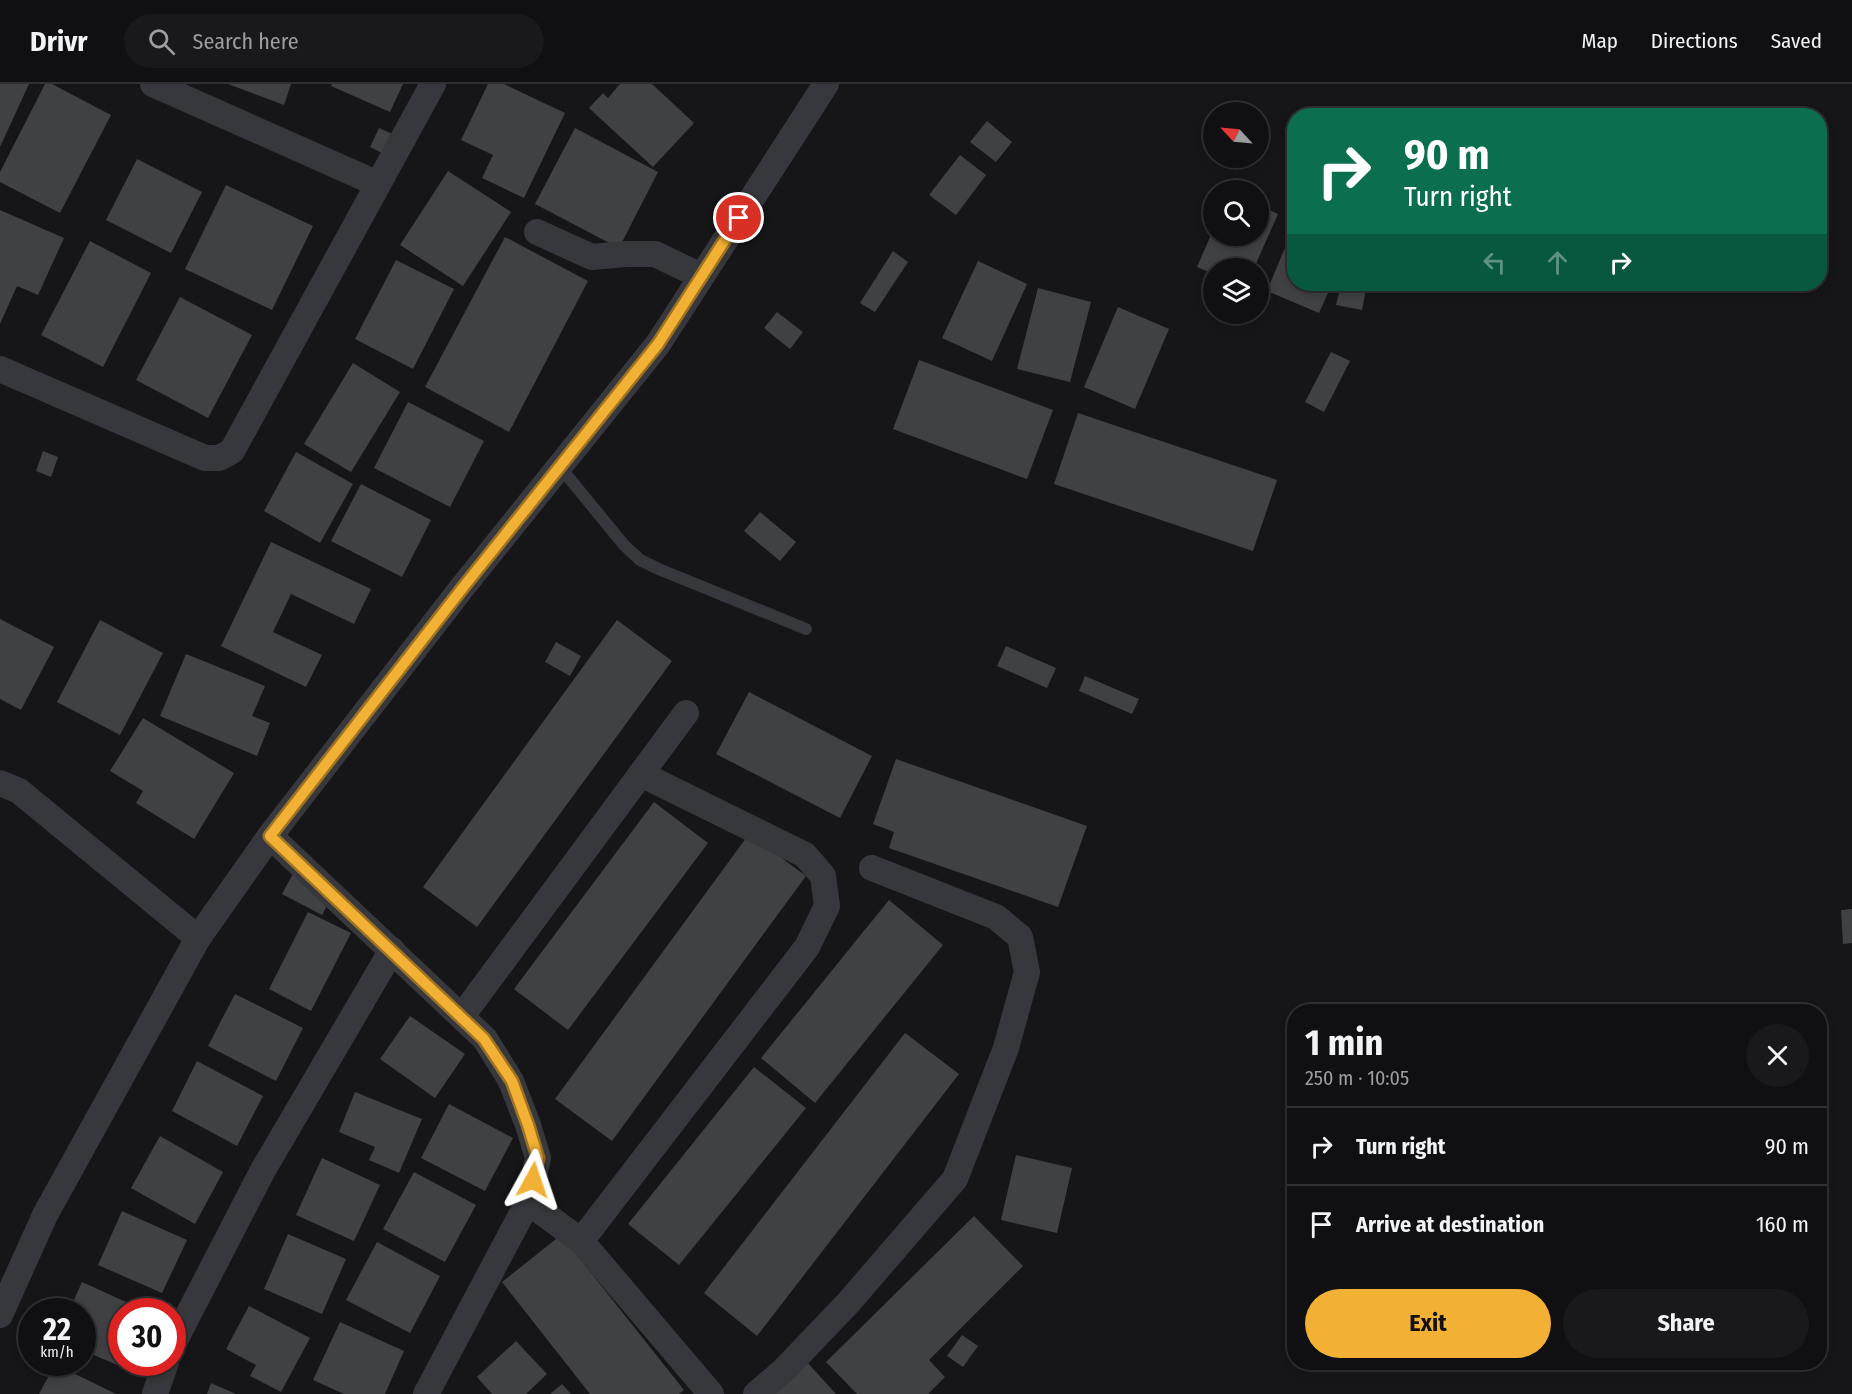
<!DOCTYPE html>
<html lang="en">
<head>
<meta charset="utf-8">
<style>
  :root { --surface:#101012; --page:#19191b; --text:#f1f3f6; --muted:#9c9d9f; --line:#303032; --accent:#f2b134 }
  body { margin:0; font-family:"Fira Sans Condensed",sans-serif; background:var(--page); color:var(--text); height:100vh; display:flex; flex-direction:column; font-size:22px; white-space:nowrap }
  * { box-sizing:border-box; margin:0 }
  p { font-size:20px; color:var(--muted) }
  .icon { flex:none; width:33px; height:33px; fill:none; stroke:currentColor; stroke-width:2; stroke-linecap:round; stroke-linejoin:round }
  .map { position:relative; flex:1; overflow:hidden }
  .side { position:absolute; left:1287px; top:920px; width:540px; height:366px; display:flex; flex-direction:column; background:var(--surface); border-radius:24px; box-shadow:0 3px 9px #0003,0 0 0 2px var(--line) }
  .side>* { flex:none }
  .banner { position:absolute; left:1287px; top:24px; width:540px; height:183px; border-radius:24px; box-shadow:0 3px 9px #0003,0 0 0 2px var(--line); background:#0b6e4f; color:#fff; overflow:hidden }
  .needle { width:39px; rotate:296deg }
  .fabs { position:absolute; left:1203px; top:18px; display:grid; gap:12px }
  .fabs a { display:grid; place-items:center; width:66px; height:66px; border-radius:50%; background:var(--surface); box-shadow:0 3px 9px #0003,0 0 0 2px var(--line); font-size:30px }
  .speed { position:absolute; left:18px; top:1214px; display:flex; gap:12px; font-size:30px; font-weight:700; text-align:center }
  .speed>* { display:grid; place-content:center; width:78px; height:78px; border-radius:50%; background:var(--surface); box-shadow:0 3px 9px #0003,0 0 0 2px var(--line); line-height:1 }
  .speed small { font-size:15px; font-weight:400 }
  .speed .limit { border:9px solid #d22; background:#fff; color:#111 }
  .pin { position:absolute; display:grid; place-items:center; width:51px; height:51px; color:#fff; margin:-26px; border:3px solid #fff; border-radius:50%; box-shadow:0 2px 6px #0007 }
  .me { position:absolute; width:66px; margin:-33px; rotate:5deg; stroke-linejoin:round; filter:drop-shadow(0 0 4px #0008) }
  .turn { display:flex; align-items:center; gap:21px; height:126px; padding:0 18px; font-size:27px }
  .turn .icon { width:78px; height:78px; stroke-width:2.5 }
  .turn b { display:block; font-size:42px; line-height:51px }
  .lanes { display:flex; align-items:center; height:57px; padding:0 18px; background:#0003; justify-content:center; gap:30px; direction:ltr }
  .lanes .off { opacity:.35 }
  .round { display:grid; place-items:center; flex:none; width:63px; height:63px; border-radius:32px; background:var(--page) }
  .headline { display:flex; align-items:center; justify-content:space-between; height:102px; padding:0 18px }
  h1 { font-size:36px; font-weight:700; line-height:45px }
  .action { display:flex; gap:12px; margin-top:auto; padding:12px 18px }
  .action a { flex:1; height:69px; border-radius:36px; background:var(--accent); color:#111; font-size:24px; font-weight:700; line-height:69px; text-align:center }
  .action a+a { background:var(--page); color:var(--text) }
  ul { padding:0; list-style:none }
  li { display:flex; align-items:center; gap:18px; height:78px; padding:0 18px; border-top:2px solid var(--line) }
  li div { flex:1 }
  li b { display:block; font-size:22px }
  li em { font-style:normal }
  header { display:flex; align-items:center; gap:36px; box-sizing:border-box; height:84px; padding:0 30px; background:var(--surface); border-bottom:2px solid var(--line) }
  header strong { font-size:28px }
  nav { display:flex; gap:33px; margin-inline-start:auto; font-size:21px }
  .search { width:420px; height:54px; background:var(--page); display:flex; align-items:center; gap:15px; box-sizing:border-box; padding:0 21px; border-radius:33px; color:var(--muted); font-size:22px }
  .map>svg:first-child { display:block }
</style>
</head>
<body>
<header>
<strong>Drivr</strong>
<div class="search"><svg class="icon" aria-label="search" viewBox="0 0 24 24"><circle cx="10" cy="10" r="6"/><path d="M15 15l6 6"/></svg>Search here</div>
<nav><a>Map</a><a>Directions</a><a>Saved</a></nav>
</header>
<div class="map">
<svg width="1852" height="1310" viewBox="0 0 1852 1310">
  <rect width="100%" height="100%" fill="#161618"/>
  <g fill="#404145">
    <polygon points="0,0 29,0 0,63"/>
    <polygon points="45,0 52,0 111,31 60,129 0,98 0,88"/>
    <polygon points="228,0 291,0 284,21"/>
    <polygon points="332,0 403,0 390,28 331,2"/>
    <polygon points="488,0 504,0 565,29 524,114 482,94 493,71 461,56"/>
    <polygon points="620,0 652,0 694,39 653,83 589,24 603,9 608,14"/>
    <polygon points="987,37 1012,58 996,78 970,58"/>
    <polygon points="379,44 395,51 386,71 370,63"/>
    <polygon points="575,44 658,88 619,164 535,120"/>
    <polygon points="960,71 986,91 956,131 929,111"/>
    <polygon points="137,75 202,108 171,169 106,136"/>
    <polygon points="448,87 511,128 463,202 400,161"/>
    <polygon points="226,101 313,142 272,226 185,185"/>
    <polygon points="1258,121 1278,130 1254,184 1214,184 1214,190 1197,183 1214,144 1214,152 1258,152"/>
    <polygon points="0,126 64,154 38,211 17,202 0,240"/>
    <polygon points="1294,142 1294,200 1332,200 1319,229 1267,207"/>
    <polygon points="505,153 588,197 509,348 425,303"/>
    <polygon points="90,157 151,189 103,283 41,251"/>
    <polygon points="893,167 908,178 875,228 860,219"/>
    <polygon points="396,176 454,205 413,285 355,255"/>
    <polygon points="978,177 1027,200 992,277 942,254"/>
    <polygon points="1341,200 1367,200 1362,226 1336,221"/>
    <polygon points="1038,204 1091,218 1070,298 1017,285"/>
    <polygon points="180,213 252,251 208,334 136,296"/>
    <polygon points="1118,223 1169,245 1135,325 1084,303"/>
    <polygon points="777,228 803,248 790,265 764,244"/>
    <polygon points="1331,268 1350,277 1324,328 1305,318"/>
    <polygon points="919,276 1053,326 1027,395 893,345"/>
    <polygon points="353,279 400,308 351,388 304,360"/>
    <polygon points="408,318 484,357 450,423 374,384"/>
    <polygon points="1078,329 1277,396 1253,467 1054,400"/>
    <polygon points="43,367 58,373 51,393 36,387"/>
    <polygon points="296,368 353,400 320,459 264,427"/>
    <polygon points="361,400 431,436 402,493 331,457"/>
    <polygon points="760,428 796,458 780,477 744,447"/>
    <polygon points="271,458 371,505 354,540 291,510 273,548 322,571 306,603 221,562"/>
    <polygon points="0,535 54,563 21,626 0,615"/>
    <polygon points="100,536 163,569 120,651 57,618"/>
    <polygon points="617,536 672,577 477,843 423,803"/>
    <polygon points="556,558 581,572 570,592 545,578"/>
    <polygon points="1006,562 1056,584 1047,604 997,582"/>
    <polygon points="186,570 265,602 252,632 270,639 257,672 160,632"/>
    <polygon points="1085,592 1139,615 1132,630 1079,607"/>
    <polygon points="749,608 872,672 840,734 716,670"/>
    <polygon points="143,634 234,689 194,755 136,719 143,707 110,687"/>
    <polygon points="896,675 1087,742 1058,823 889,764 894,748 873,740"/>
    <polygon points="654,718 708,759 568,946 514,905"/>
    <polygon points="749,750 806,792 612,1057 555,1015"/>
    <polygon points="295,786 335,807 322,831 282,810"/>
    <polygon points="889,816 943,861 815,1019 761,974"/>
    <polygon points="1852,825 1852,859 1843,860 1841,826"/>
    <polygon points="308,828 351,849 311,927 269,905"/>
    <polygon points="235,910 303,944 276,997 208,962"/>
    <polygon points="410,932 465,970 435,1014 380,975"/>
    <polygon points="905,949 959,990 757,1252 704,1209"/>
    <polygon points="197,977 263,1012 237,1062 172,1027"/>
    <polygon points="754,983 806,1024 679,1181 628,1140"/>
    <polygon points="355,1008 422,1035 399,1089 369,1076 375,1063 339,1048"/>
    <polygon points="449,1020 513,1054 485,1107 421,1074"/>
    <polygon points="160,1052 223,1088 195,1140 131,1104"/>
    <polygon points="1016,1071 1072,1084 1057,1149 1001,1136"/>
    <polygon points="322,1074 380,1101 354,1157 296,1131"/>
    <polygon points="414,1088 476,1121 445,1178 383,1145"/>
    <polygon points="122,1127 187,1156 162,1209 98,1181"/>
    <polygon points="974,1132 1023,1182 929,1276 945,1293 928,1310 857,1310 826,1278"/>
    <polygon points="288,1150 346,1175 322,1230 264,1205"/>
    <polygon points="561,1151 684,1306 679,1310 590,1310 502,1198"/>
    <polygon points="377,1158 440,1192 410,1249 346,1216"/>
    <polygon points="82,1198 146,1227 122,1227 122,1278 124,1278 122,1283 82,1266 82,1227 69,1227"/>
    <polygon points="249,1222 310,1254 281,1308 250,1292 256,1281 226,1265"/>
    <polygon points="340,1238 404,1267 385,1310 344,1310 313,1296"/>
    <polygon points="962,1251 978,1262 963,1283 947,1272"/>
    <polygon points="516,1257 547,1290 526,1310 492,1310 477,1293"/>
    <polygon points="806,1277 836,1310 770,1310"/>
    <polygon points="55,1280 116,1310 39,1310"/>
    <polygon points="211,1299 236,1310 207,1310"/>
    <polygon points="562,1300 571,1310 550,1310"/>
  </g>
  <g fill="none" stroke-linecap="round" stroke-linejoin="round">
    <polyline stroke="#37383d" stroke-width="12" points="560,383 624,461 640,476 661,486 806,545"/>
    <g stroke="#37383d" stroke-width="26">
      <polyline points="153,0 378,100"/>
      <polyline points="537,148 592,173 625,170 655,170 701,192"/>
      <polyline points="0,285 205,374 219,374 232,367 433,0"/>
      <polyline points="0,699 19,707 198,854"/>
      <polyline points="270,752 485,955 511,997 528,1041 538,1074 528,1118 426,1310"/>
      <polyline points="462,932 686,629"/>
      <polyline points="528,1118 581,1157 711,1310"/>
      <polyline points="581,1157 807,863 827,822 823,792 805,771 641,690"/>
      <polyline points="0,1231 45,1131 198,854 270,752 461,505 658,260 826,0"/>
      <polyline points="172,1262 263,1086 392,866"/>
      <polyline points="155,1310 166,1278"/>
      <polyline points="756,1310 784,1286 848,1219 955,1095 1006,964 1027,888 1020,853 996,833 872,784"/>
    </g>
  </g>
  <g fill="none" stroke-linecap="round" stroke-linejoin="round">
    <g stroke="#9d7322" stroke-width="15">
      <polyline id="route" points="533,1096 538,1074 528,1041 512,997 484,955 270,752 461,506 658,260 739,134"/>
    </g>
    <use href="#route" stroke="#f2b134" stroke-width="10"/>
  </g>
</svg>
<div class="fabs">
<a><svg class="needle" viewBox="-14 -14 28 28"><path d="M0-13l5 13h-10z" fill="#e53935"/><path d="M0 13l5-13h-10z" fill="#9c9d9f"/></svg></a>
<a><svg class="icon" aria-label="search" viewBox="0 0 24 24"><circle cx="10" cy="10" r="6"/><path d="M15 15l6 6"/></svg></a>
<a><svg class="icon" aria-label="layers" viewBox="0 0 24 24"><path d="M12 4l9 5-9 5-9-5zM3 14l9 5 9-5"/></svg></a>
</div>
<div class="speed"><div>22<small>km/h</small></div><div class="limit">30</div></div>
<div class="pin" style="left:739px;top:134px;background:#d93025"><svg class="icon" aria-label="arrive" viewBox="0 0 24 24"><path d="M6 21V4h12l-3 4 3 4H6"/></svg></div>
<svg class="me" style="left:533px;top:1096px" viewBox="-20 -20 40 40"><path d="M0-17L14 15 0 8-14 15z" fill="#f2b134" stroke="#fff" stroke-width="4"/></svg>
<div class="banner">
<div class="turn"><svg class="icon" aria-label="right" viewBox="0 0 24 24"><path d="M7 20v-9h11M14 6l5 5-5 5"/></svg><div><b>90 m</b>Turn right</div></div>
<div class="lanes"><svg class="icon off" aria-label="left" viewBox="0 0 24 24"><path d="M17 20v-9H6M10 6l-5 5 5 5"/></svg><svg class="icon off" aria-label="ahead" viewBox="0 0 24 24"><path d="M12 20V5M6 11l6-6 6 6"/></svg><svg class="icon" aria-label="right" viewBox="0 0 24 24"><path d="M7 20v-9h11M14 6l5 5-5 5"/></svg></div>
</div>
<section class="side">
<div class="headline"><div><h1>1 min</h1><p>250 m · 10:05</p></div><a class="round"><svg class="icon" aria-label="close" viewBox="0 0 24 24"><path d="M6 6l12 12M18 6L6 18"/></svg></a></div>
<ul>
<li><svg class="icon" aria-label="right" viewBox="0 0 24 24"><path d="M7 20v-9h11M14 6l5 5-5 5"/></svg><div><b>Turn right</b></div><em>90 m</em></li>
<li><svg class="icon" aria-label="arrive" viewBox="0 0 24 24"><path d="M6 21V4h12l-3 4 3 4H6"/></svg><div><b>Arrive at destination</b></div><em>160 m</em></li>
</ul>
<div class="action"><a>Exit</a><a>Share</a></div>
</section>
</div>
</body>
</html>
